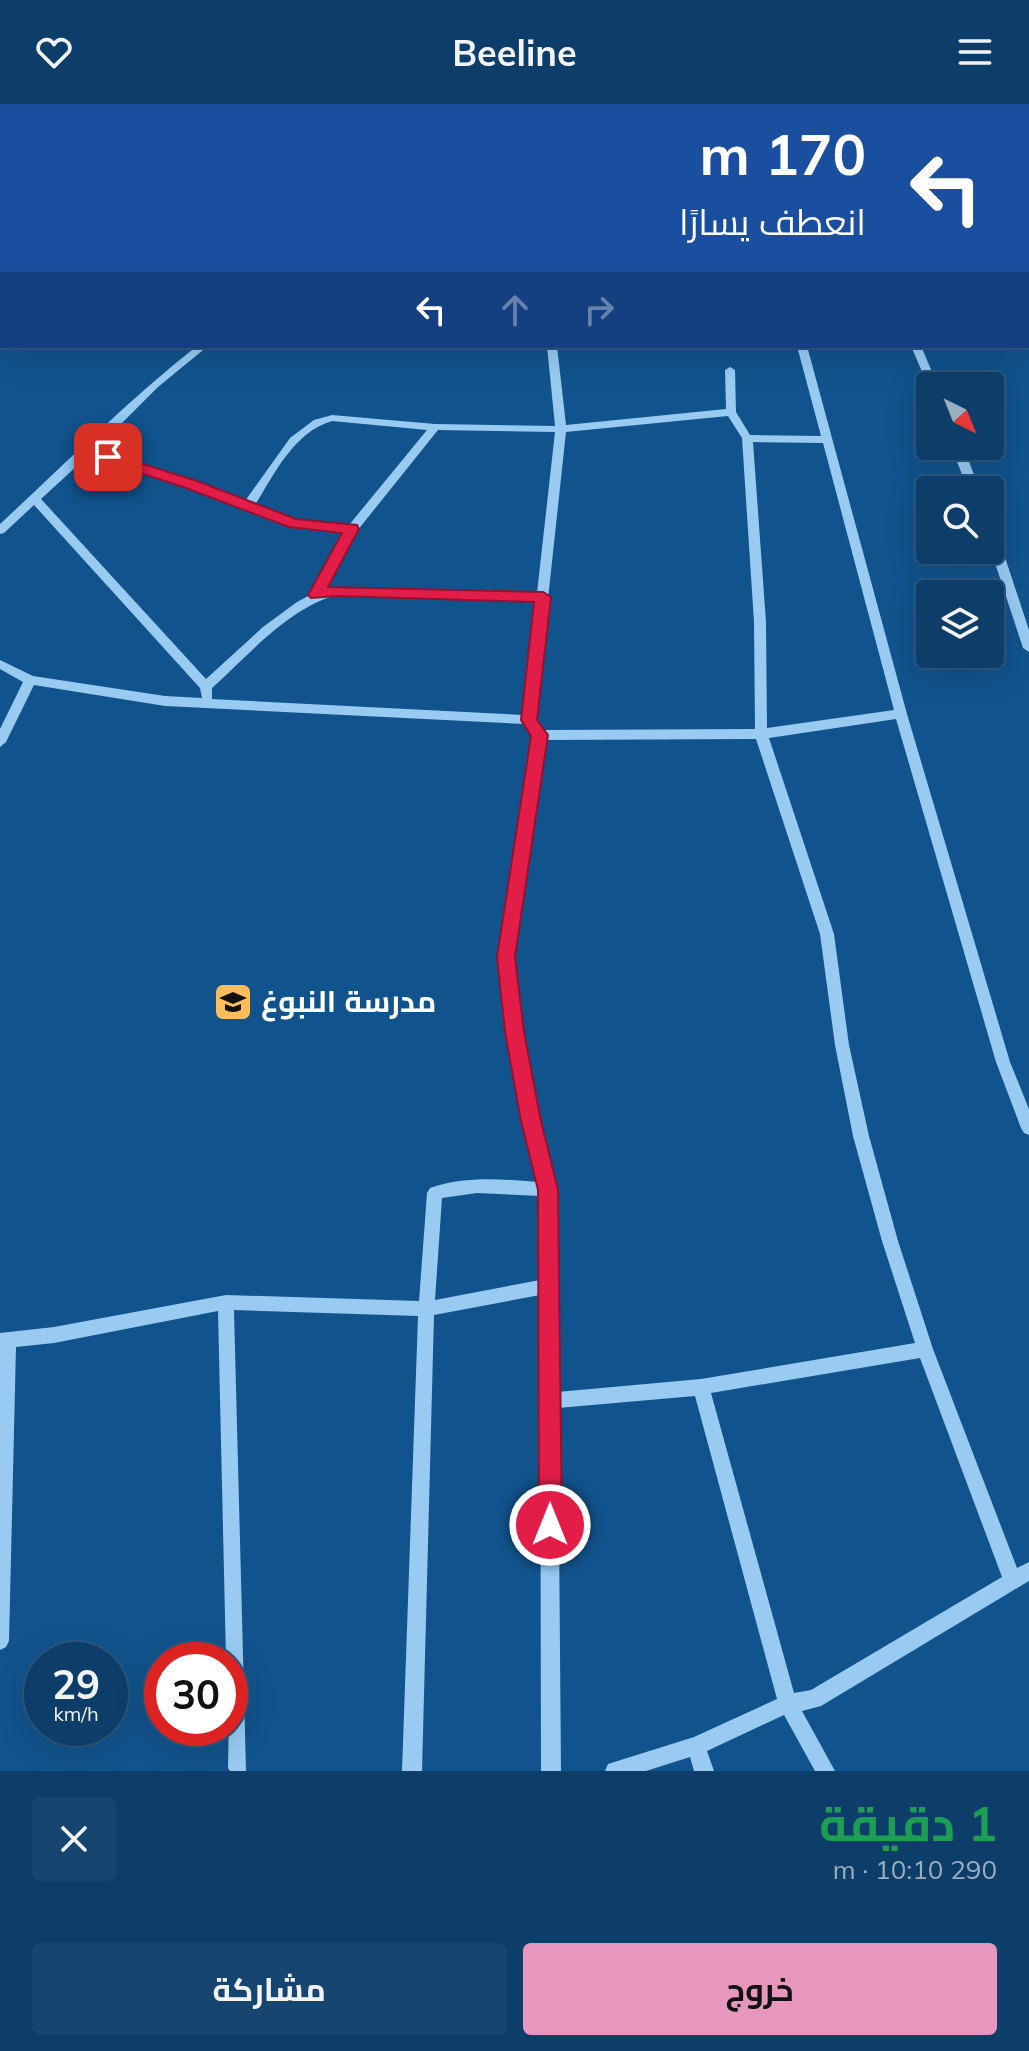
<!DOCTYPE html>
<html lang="ar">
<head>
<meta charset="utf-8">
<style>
  :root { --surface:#0d3e69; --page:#16456f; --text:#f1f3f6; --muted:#9aaec0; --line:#2d577d; --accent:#e797bd }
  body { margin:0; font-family:Mulish,Cairo,sans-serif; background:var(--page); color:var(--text); direction:rtl; height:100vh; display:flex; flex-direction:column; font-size:30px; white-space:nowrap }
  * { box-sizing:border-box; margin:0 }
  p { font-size:26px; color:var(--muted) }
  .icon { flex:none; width:44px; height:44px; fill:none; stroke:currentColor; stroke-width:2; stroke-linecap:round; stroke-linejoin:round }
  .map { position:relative; height:1667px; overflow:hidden; direction:ltr }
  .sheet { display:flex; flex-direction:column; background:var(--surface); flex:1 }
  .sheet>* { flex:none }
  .guide { position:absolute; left:0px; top:0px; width:1030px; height:244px; box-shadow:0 8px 32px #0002,0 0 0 2px var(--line); direction:rtl; background:#1a4fa0; color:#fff; overflow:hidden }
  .needle { width:52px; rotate:137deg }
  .buttons { position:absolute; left:916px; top:268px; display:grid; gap:16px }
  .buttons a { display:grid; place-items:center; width:88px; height:88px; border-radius:8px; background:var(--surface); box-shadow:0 8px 32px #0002,0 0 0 2px var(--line); font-size:40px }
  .speed { position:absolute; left:24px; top:1538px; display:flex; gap:16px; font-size:40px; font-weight:700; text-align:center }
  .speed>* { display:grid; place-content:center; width:104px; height:104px; border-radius:50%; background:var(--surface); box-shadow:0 8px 32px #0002,0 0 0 2px var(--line); line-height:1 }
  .speed small { font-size:20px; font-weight:400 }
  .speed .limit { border:12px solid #d22; background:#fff; color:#111 }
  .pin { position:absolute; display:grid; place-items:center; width:68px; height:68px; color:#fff; margin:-34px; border-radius:16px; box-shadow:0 4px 12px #0006 }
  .me { position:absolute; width:88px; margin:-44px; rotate:0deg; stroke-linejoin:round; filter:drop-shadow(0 0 6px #0008) }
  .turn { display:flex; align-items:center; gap:28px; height:168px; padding:0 32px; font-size:36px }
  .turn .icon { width:104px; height:104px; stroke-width:2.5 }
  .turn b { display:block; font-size:56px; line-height:68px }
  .lanes { display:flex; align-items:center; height:76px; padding:0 32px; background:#0003; justify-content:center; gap:40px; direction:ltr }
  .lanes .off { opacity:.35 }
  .round { display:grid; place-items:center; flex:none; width:84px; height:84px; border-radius:8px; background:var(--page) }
  .overview { display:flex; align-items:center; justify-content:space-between; height:136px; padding:0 32px }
  h1 { font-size:48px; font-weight:700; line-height:60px; color:#1e9e55 }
  .primary-button { display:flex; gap:16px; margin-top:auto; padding:16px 32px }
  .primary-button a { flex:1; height:92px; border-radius:8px; background:var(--accent); color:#111; font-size:32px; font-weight:700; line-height:92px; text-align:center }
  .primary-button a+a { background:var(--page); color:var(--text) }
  header { display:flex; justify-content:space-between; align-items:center; height:104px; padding:0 32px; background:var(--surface); font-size:36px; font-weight:700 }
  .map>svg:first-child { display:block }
</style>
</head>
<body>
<header><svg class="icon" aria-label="menu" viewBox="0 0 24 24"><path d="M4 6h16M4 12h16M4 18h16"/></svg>Beeline<svg class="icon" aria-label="heart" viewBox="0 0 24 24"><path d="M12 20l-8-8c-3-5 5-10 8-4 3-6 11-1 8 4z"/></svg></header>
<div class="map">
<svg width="1029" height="1667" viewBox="0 0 1029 1667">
  <rect width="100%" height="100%" fill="#11538c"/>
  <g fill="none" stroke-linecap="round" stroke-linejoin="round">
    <g fill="#98caf2" fill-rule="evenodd">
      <polygon points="488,0 496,0 497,2 489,2"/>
      <rect x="0" y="85" width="2" height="6"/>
      <rect x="1028" y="89" width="1" height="6"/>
      <rect x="1028" y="170" width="1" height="6"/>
      <rect x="1028" y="189" width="1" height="8"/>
      <path d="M197,242H208L158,283L96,345L245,397L290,334L314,316L332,311L435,320L555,322L547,242H557L566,321L726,305L725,266L730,263L735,266L736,308L750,331L821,332L797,242H807L907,610L1010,958L1029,1005V1031L1024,1029L1021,1024L996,958L896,615L769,634L834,830L849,941L869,1032L898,1137L933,1245L1017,1464L1029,1458V1477L821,1602L802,1607L835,1667H815L784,1611L707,1647L714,1667H694L690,1653L646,1667H605L608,1660L694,1633L777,1595L695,1292L558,1304L561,1667H541L540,1191L434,1211L422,1667H402L418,1212L234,1206L246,1667H230L228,1664L230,1556H226L218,1207L54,1239L16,1243L9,1537L6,1543L0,1546V1229L54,1223L226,1191L419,1197L427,1089L430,1084C464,1072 502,1075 538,1078L523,1017L507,928L499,853L533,631L525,620L165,602L34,581L6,638L0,643V625L23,578L0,565V556L33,572L165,592L202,594L200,584L34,401L4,429L0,430V420C65,360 127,297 197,242ZM728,312L742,334L754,518L755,625L543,626L535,616L566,328ZM332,317L427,326L349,421L296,416L255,401C275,369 294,328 332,317ZM438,326L555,328L537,489L336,483L325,486L357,427ZM753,338L823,339L894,606L767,624L766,518ZM90,350L188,384L290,423L345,428L310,491L297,498L263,523L206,575L41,395ZM336,491L536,497L523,611L212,595V584C250,550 286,506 336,491ZM756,635L820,830L835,941L853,1032L882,1137L915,1239L701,1275L557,1288L556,1086L539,1017L521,928L513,853L545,636ZM477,1089L540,1092V1176L435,1196L442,1094ZM920,1254L1002,1473L811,1586L794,1589L711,1289Z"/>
      <polygon points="911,242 921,242 938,282 930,282 929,284"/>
      <polygon points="951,342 963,342 980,386 968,386"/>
      <polygon points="990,422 996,426 1029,526 1029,548 1023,544 990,444"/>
    </g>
  </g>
  <polygon fill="#e11d48" stroke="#92132f" stroke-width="2" points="108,349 197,377 296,415 357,421 359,425 328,483 543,488 551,493 537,616 548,631 515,853 524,928 541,1017 558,1086 562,1421 558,1429 550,1432 542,1429 539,1421 538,1086 521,1017 505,928 497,853 531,632 521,616 534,498 336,492 311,494 308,491 342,429 289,423 186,384 103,357 103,350"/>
  <defs>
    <g id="school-square" transform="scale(2)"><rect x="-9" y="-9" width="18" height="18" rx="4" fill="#ffbe58" stroke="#11538c"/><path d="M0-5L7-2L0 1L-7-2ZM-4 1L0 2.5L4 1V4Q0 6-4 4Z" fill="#111"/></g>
  </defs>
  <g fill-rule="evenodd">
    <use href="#school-square" x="233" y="898"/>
  </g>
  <g text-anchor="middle" stroke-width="8" stroke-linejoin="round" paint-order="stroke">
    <g font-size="30" font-weight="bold" fill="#fff" stroke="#11538c" text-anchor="start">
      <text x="261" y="908">مدرسة النبوغ</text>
    </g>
  </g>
</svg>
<div class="buttons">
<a><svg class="needle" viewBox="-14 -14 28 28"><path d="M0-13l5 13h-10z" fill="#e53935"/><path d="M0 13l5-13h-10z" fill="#9aaec0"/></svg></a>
<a><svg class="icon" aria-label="search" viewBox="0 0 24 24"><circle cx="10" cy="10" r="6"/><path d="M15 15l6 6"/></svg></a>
<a><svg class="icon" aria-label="layers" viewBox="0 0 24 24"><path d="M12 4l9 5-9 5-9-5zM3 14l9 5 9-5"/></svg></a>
</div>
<div class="speed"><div>29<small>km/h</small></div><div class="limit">30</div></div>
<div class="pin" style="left:108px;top:353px;background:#d93025"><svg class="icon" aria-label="arrive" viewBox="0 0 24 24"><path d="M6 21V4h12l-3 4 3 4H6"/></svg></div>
<svg class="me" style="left:550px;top:1421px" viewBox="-20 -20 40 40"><circle r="17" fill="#e11d48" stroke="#fff" stroke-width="3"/><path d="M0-11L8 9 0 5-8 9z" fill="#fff"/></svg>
<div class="guide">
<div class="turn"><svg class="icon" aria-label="left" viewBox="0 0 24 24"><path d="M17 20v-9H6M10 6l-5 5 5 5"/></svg><div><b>170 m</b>انعطف يسارًا</div></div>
<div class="lanes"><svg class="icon" aria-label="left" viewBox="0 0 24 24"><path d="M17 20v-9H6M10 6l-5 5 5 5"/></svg><svg class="icon off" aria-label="ahead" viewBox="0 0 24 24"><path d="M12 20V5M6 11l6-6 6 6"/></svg><svg class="icon off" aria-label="right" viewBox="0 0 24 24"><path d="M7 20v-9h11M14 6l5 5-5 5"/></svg></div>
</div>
</div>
<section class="sheet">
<div class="overview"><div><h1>1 دقيقة</h1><p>290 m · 10:10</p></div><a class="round"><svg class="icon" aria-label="close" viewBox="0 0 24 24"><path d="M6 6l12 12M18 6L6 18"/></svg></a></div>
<div class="primary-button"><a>خروج</a><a>مشاركة</a></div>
</section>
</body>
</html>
